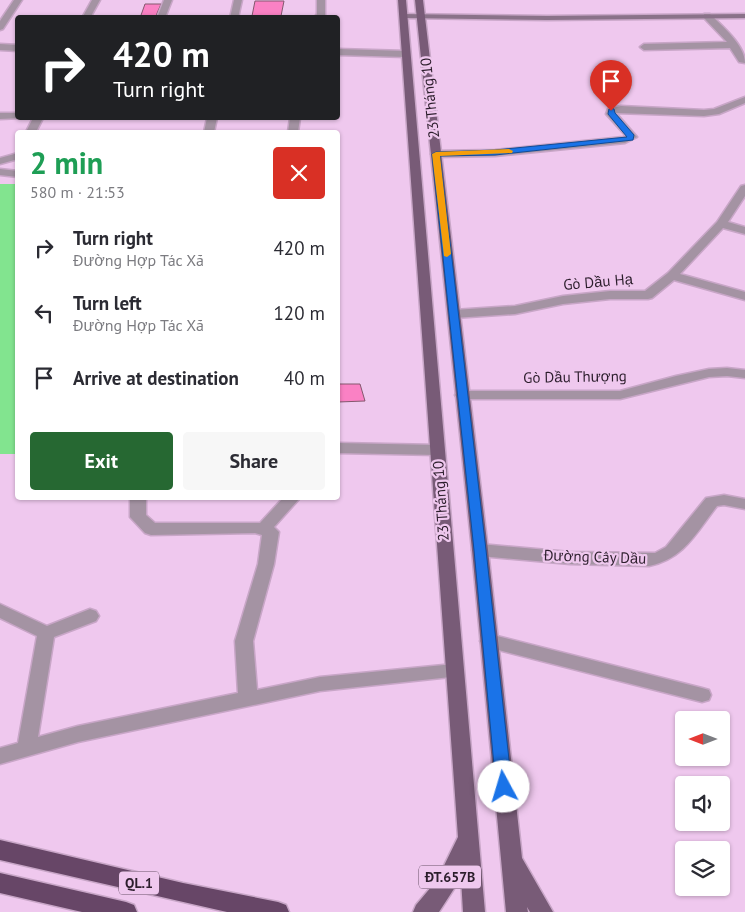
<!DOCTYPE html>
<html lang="en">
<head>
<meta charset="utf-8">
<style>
  :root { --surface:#fff; --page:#f7f7f7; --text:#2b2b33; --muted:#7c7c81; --accent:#266832 }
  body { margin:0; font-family:"PT Sans",sans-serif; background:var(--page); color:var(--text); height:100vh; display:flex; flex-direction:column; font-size:19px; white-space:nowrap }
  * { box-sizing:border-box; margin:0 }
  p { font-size:16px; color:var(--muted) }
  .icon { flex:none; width:28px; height:28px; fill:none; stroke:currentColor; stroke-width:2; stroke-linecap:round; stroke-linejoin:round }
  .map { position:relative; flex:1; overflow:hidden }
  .side { position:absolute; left:15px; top:130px; width:325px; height:370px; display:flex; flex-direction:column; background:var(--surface); border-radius:5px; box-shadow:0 1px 4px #0004 }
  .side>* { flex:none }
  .top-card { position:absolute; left:15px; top:15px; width:325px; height:105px; border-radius:5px; box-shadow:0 1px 4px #0004; background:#202124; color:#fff; overflow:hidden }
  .needle { width:32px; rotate:270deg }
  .fabs { position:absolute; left:675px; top:711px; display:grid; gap:10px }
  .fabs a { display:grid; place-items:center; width:55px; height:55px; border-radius:5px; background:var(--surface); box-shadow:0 1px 4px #0004; font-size:25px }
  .pin { position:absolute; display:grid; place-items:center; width:42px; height:42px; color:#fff; margin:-51px -21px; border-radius:50% 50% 50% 0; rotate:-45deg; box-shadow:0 0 5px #0007 }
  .pin .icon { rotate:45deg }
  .me { position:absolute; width:55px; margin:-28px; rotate:354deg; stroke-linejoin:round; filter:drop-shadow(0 0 4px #0008) }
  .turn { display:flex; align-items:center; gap:18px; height:105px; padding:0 15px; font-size:22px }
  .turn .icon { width:65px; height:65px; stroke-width:2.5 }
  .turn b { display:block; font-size:35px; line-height:42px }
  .round { display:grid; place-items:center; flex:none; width:52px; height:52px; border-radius:5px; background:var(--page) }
  .head { display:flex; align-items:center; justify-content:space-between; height:85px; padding:0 15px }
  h1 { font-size:30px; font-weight:700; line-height:38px; color:#1e9e55 }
  .button { display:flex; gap:10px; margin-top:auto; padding:10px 15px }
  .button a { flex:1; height:58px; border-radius:5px; background:var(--accent); color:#fff; font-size:20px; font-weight:700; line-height:58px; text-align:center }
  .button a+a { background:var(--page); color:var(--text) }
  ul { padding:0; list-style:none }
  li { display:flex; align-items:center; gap:15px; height:65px; padding:0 15px }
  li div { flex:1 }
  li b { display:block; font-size:19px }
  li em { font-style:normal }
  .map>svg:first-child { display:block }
</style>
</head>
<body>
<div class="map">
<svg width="745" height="912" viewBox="0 0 745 912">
  <rect width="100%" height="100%" fill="#efc8ee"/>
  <rect fill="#82e48f" x="0" y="184" width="17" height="270"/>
  <g fill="#fa81c4" stroke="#84586e">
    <polygon points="255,1 284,1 281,16 252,16"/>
    <polygon points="145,4 161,4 155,18 140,18"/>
    <polygon points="338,384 360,384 365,401 338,402"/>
  </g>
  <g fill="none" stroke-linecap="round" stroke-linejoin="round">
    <g stroke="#c8a6c7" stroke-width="3">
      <g id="street">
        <polygon points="14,0 22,0 3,29 0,30 0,21"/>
        <polygon points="92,0 100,0 90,18 82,18"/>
        <polygon points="164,0 172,0 165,18 157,18"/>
        <polygon points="234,0 242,0 238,18 230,18"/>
        <polygon points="317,0 325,0 325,15 323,18 314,18 317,14"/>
        <path d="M704,14H710C722,26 745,45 745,63L739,62L730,48L644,50L640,47L644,44L727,42L704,18Z"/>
        <polygon points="0,44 18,45 18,51 0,50"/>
        <polygon points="338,49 406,51 410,54 406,57 338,55"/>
        <polygon points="745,97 745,103 719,114 704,116 616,113 637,137 625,143 495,156 436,157 431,154 436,151 495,150 623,137 626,136 606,114 608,109 621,106 704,110 714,109"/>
        <polygon points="0,113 18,113 18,118 22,118 0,119"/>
        <polygon points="33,118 43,118 36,132 26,132"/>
        <polygon points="207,118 217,118 214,132 204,132"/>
        <polygon points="290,118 300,118 298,132 288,132"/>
        <polygon points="18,153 18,159 0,164 0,158"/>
        <polygon points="0,169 18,171 18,177 0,175"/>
        <polygon points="745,185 745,196 728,222 745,227 745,234 723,228 680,274 745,292 745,300 674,280 652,298 648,299 610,299 563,304 515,314 454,318 448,314 454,310 515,306 563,296 610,291 645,291 668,273 717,222 741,186"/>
        <polygon points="727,368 745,370 745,378 727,376 709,377 620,399 462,399 457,398 455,395 457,392 462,391 620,391 676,376 709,369"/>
        <polygon points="338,443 437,445 442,447 444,450 442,453 437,455 338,453"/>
        <path d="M724,495L745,499V509L724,505L717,506C696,533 684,559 649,566L570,564L480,556L474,554L472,550L474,546L480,544L570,552L655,553L666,547L706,498Z"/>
        <polygon points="130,498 146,498 146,515 155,523 260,523 283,498 300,498 274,527 279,532 274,564 253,641 257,690 320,677 454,664 460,666 463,671 460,676 320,691 78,742 0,764 0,748 18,743 37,636 0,618 0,604 47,626 90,609 96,611 99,616 96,621 54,637 38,737 78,726 238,693 235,641 258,564 262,535 255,533 151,535 145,533 130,517"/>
        <polygon points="489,634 702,688 709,690 711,695 709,700 702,702 483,646 480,641 483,636"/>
      </g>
    </g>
    <g stroke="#c8a6c7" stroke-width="3">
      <polygon id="secondary" points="401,14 547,16 745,14 745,18 547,20 404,18 401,18"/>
    </g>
    <g stroke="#c8a6c7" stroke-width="3">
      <g id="primary">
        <polygon points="398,0 406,0 485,912 463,912 461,878 439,912 413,912 416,905 437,880 458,837"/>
        <polygon points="415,0 423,0 488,550 522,858 553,912 530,912 527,907 528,912 506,912 472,550"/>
      </g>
    </g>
    <g stroke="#c8a6c7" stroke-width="3">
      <g id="highway">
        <polygon points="0,840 183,883 278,902 286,905 289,912 227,912 0,860"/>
        <polygon points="0,873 126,902 134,905 137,912 82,912 0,893"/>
      </g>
    </g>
    <use href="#street" fill="#a493a3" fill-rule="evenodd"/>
    <use href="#secondary" fill="#8a7289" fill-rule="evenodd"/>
    <use href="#primary" fill="#785b77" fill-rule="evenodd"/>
    <use href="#highway" fill="#674667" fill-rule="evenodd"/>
  </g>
  <polygon fill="#1a73e8" stroke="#114b97" points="611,108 614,109 615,113 634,135 633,140 495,155 440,156 486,550 512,787 509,792 504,794 499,792 496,787 474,550 432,154 436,152 495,150 627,137 608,114 609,109"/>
  <polygon fill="#f59e0b" points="509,149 513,151 512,153 440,156 451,254 447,257 444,256 432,154 436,152"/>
  <g text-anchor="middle" stroke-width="4.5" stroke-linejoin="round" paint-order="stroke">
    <g fill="#efc8ee" stroke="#665166" stroke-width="1">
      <rect x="419" y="865.5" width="62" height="23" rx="4"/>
      <rect x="119" y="871.5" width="40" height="23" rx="4"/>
    </g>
    <g font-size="14" font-weight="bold" fill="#2c1e2c">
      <text x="450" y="882">ĐT.657B</text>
      <text x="139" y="888">QL.1</text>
    </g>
    <g font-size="15" fill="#2c1e2c" stroke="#efc8ee">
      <text transform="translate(430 98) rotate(-96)" y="5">23 Tháng 10</text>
      <text transform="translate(598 282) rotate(-5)" y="5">Gò Dầu Hạ</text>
      <text transform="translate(575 377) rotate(-1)" y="5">Gò Dầu Thượng</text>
      <text transform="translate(441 501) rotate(-94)" y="5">23 Tháng 10</text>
      <text transform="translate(595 557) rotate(2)" y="5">Đường Cây Dầu</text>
    </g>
  </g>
</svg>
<div class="fabs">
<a><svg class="needle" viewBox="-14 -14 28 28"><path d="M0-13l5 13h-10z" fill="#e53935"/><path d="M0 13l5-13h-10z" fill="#7c7c81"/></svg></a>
<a><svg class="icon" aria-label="sound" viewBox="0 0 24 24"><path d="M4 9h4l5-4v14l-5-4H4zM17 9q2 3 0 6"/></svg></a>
<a><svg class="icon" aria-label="layers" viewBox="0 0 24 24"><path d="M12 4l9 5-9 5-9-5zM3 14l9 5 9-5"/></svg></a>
</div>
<div class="pin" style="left:611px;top:111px;background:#d93025"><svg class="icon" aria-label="arrive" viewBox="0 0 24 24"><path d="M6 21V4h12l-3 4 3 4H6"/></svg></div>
<svg class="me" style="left:504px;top:787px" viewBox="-20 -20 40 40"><circle r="19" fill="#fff"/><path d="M0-13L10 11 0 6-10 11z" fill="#1a73e8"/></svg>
<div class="top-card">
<div class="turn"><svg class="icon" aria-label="right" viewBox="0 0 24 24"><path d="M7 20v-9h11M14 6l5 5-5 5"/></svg><div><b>420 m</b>Turn right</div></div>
</div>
<section class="side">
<div class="head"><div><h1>2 min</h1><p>580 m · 21:53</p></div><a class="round" style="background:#d93025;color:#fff"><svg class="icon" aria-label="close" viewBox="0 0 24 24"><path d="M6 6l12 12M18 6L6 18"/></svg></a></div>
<ul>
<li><svg class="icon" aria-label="right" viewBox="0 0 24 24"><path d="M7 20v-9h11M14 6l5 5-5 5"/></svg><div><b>Turn right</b><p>Đường Hợp Tác Xã</p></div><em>420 m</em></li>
<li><svg class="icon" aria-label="left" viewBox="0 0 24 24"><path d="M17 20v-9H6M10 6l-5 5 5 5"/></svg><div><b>Turn left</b><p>Đường Hợp Tác Xã</p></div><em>120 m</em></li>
<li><svg class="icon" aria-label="arrive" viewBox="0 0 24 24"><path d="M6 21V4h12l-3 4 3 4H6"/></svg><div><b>Arrive at destination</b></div><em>40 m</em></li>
</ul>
<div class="button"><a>Exit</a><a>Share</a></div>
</section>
</div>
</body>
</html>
